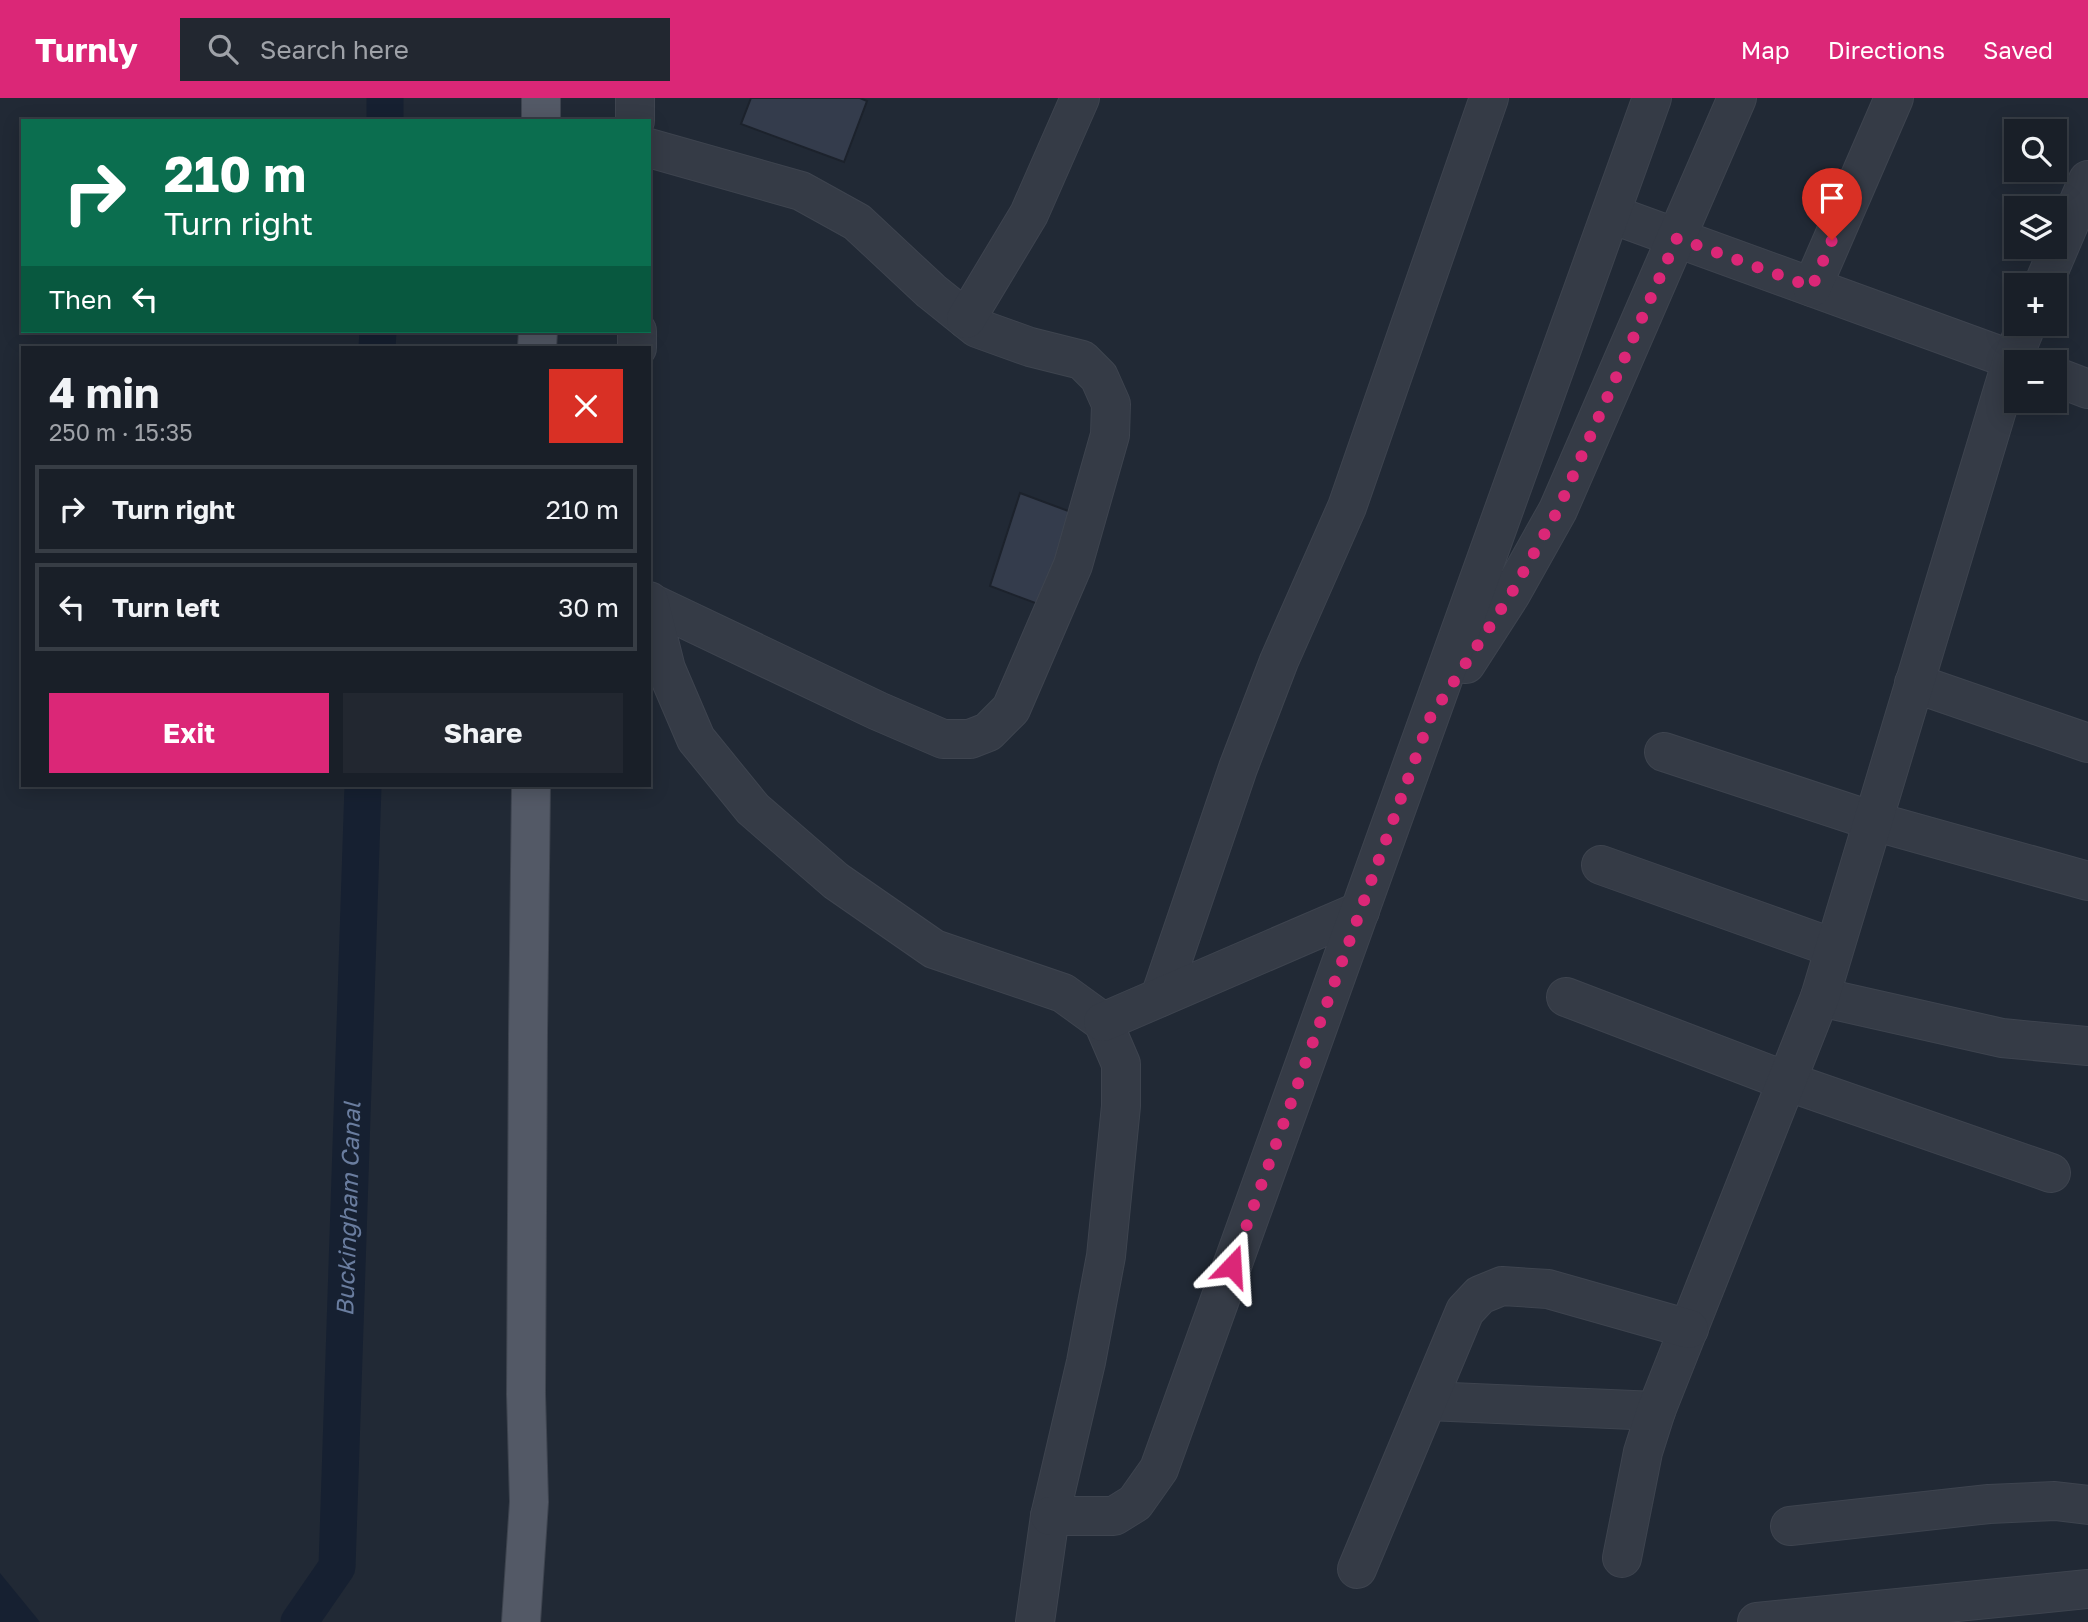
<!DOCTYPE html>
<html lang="en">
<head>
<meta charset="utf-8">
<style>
  :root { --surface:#191f28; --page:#222730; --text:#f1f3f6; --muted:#9fa2a8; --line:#373d45; --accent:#db2777 }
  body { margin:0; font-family:"Golos Text",sans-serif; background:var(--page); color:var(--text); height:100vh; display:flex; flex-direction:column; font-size:26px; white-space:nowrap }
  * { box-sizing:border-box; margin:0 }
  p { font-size:23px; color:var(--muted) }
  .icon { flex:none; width:38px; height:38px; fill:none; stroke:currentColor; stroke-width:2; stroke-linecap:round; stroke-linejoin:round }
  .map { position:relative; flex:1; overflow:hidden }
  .details { position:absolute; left:21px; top:248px; width:630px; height:441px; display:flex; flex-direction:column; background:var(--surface); border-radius:0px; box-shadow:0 4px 18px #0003,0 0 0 2px var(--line) }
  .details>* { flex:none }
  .banner { position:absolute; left:21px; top:21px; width:630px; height:214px; border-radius:0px; box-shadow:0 4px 18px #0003,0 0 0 2px var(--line); background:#0b6e4f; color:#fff; overflow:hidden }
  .controls { position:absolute; left:2004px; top:21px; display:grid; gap:14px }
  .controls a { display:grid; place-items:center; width:63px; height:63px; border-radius:0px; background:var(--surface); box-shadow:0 4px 18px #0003,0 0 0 2px var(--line); font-size:35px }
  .pin { position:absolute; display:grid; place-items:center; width:60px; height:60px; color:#fff; margin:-72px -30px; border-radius:50% 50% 50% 0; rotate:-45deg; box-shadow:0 0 7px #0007 }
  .pin .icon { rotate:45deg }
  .me { position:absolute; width:77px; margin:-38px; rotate:20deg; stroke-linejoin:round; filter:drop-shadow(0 0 5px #0008) }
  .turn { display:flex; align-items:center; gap:24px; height:147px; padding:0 28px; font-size:32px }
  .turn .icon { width:91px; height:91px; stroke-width:2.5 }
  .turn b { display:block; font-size:49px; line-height:60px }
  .then { display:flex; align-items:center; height:66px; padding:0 28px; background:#0003; gap:14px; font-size:26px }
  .round { display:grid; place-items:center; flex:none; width:74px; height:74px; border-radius:0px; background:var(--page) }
  .summary { display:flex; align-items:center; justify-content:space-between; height:119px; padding:0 28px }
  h1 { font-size:42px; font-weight:700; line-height:52px }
  .action { display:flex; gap:14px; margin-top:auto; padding:14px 28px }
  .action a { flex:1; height:80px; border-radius:0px; background:var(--accent); color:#fff; font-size:28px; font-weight:700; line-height:80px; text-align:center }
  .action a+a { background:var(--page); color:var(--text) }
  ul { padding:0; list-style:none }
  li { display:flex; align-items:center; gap:21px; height:88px; margin:0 14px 10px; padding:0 14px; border:4px solid var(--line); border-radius:0px }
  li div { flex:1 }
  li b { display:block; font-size:26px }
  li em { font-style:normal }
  header { display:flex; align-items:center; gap:42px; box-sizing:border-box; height:98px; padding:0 35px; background:var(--accent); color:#fff }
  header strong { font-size:33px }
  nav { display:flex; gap:38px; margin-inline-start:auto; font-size:24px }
  .search { width:490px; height:63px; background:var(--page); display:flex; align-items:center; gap:18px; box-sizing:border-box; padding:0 24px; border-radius:0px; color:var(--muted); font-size:26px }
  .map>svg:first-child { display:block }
</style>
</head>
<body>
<header>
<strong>Turnly</strong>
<div class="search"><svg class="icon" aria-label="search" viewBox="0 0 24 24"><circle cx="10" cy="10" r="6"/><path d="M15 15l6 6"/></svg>Search here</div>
<nav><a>Map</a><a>Directions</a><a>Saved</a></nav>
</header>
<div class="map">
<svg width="2088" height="1524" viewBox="0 0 2088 1524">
  <rect width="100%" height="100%" fill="#212935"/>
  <polygon fill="#162031" points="0,1475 40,1524 0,1524"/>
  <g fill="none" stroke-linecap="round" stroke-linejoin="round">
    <g stroke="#162031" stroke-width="37">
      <polyline points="385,23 385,0"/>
      <polyline points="377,250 378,233"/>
      <path id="s1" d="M299,1524L337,1469L363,688"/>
    </g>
  </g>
  <g fill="#343c4c" stroke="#1c222c" stroke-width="2">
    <polygon points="751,0 860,0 867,3 844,64 741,26"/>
    <polygon points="1020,395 1079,417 1046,509 990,488"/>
  </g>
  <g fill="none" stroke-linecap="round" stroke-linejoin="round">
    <g stroke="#3e444f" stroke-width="40">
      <g id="minor">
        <polyline points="635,23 635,0"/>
        <polyline points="649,50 801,93 857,124 931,193 977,230 1030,249 1082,262 1099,279 1111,306 1110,337 1073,467 1011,611 988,634 970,641 943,641 878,613 649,504"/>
        <polyline points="1611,116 2018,264"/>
        <polyline points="2043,187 2088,82"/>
        <polyline points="1812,189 1894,0"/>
        <polyline points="966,221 1029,116 1080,0"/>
        <polyline points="637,233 637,250"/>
        <polyline points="2054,278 2088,291"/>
        <polyline points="649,503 666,571 696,641 753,711 836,783 934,851 1063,895 1103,924 1121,966 1121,1008 1106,1158 1086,1264 1050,1418 1035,1524"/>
        <polyline points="1466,566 1511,496 1558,412 1737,0"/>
        <polyline points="1914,585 2088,645"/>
        <polyline points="1664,654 1873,723 2088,783"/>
        <polyline points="1601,767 1834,850"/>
        <polyline points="1160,899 1238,670 1279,563 1347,409 1489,0"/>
        <polyline points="1566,899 1786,983 2051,1075"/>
        <polyline points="1820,899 2002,940 2088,948"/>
        <polyline points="1103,924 1360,813"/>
        <polyline points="1428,1303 1656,1313"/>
        <polyline points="1050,1418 1114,1418 1135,1405 1159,1371 1652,0"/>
        <polyline points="1790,1428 1989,1406 2055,1403 2088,1407"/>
        <polyline points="1622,1460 1643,1354 1656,1313 1820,899 2012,262 2027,226"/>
        <polyline points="1357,1471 1465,1213 1480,1197 1502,1188 1548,1191 1689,1231"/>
        <polyline points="1757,1524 2088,1491"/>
      </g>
    </g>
    <g stroke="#3e444f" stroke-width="40">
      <g id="major">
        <polyline points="541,23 541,0"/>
        <polyline points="537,250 538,233"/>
        <polyline points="521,1524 529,1404 526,1296 528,936 531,688"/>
      </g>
    </g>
    <use href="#minor" stroke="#353b46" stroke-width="38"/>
    <use href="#major" stroke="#535966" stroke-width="38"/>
  </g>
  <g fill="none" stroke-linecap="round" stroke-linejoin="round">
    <polyline stroke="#db2777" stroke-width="12" stroke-dasharray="0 21.6" points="1232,1168 1430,620 1511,496 1558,412 1677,140 1812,189 1832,142"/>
  </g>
  <g text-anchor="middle" stroke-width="7" stroke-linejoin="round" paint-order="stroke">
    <g font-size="24" font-style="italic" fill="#6a7d9f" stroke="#1a202a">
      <text dy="8" stroke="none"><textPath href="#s1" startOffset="425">Buckingham Canal</textPath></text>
    </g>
  </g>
</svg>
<div class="controls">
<a><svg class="icon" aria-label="search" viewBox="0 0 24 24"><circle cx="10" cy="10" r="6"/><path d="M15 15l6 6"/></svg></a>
<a><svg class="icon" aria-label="layers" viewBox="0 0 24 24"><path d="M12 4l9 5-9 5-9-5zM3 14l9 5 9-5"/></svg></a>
<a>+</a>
<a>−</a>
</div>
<div class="pin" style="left:1832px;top:142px;background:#d93025"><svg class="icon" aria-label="arrive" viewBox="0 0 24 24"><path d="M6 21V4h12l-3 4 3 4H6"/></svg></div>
<svg class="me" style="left:1232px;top:1168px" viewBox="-20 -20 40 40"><path d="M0-17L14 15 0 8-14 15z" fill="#db2777" stroke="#fff" stroke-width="4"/></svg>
<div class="banner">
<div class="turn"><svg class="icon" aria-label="right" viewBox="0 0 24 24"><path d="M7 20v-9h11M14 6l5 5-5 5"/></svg><div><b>210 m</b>Turn right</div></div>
<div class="then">Then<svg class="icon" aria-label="left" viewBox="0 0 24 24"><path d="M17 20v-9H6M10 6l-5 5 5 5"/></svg></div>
</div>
<section class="details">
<div class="summary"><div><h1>4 min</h1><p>250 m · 15:35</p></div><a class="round" style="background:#d93025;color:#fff"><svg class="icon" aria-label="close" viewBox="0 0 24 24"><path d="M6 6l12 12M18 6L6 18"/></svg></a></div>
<ul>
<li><svg class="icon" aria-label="right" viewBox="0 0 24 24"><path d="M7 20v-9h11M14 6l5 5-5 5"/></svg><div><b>Turn right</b></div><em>210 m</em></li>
<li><svg class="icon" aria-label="left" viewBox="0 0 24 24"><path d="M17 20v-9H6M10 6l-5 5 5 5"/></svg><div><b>Turn left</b></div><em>30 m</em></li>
</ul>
<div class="action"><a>Exit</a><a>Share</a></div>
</section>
</div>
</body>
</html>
